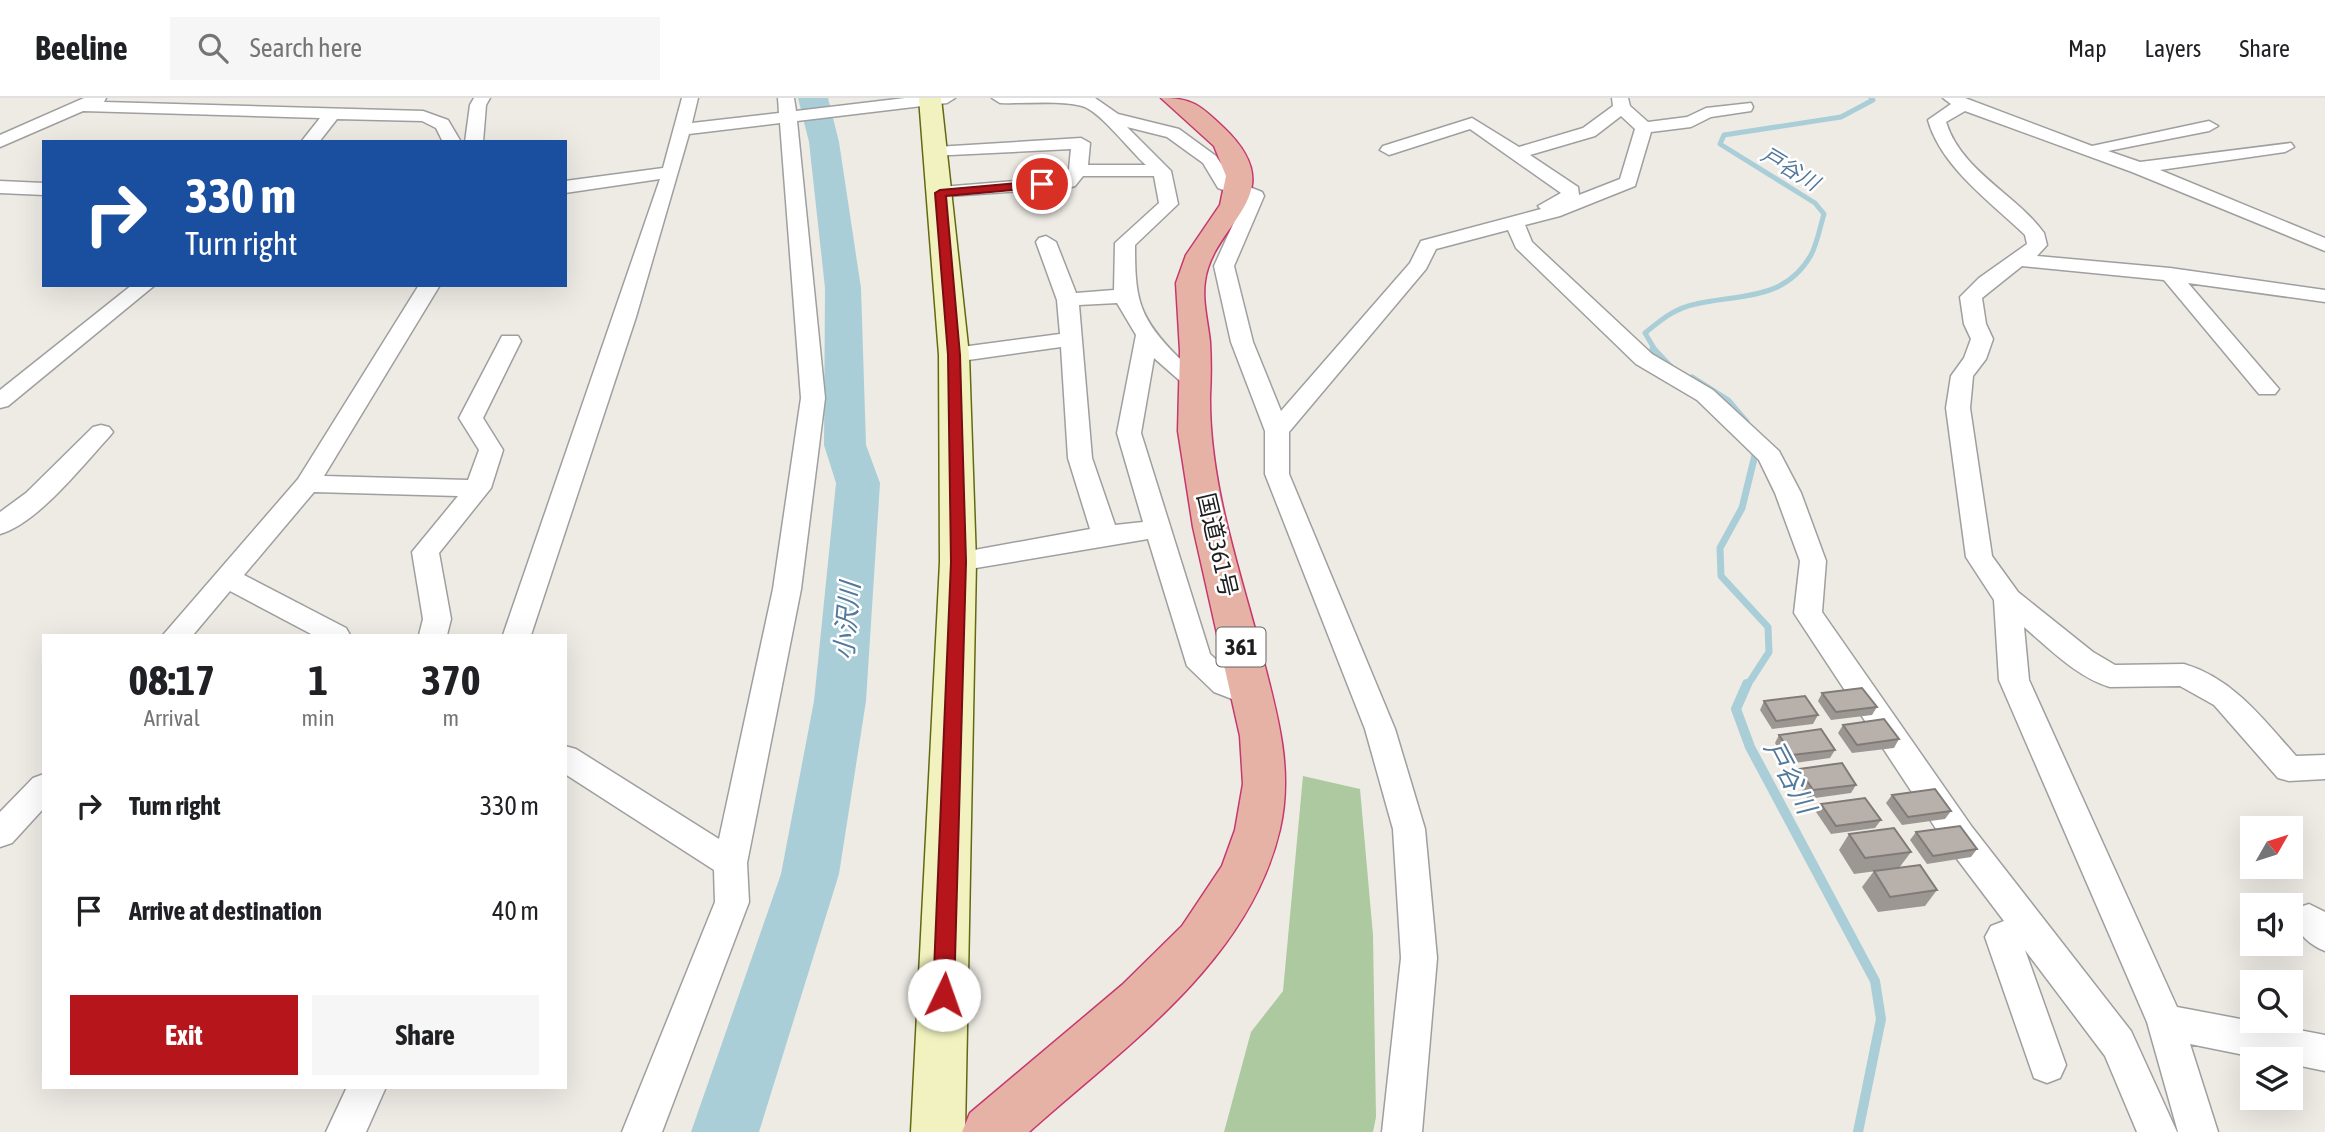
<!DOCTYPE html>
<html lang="en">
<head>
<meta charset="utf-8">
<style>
  :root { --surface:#fff; --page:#f6f6f6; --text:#202124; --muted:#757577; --line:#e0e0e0; --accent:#b6161b }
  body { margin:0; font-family:"Asap Condensed","Noto Sans JP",sans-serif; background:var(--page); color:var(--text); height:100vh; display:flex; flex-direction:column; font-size:26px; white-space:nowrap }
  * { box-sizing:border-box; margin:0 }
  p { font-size:23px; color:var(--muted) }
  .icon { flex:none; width:38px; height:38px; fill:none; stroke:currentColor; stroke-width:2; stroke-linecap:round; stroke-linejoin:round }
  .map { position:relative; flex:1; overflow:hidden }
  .drawer { position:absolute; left:42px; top:536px; width:525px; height:455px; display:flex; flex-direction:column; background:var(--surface); border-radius:0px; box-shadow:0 7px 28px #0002 }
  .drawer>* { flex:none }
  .banner { position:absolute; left:42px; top:42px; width:525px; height:147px; border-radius:0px; box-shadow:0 7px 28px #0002; background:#1a4fa0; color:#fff; overflow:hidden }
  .needle { width:46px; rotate:51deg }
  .fabs { position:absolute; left:2240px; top:718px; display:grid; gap:14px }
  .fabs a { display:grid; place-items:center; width:63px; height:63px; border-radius:0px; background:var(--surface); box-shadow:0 7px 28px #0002; font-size:35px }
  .pin { position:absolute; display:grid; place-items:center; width:60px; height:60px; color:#fff; margin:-30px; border:4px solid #fff; border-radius:50%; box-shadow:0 2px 7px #0007 }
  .me { position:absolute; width:77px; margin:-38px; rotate:3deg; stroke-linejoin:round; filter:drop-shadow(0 0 5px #0008) }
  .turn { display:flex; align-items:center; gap:24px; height:147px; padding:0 28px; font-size:32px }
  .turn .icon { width:91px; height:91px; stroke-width:2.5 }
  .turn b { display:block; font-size:49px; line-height:60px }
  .eta { display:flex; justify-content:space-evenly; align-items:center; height:119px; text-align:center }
  .eta b { font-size:42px; font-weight:700; line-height:49px }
  .primary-button { display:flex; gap:14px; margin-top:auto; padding:14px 28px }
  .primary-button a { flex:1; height:80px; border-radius:0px; background:var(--accent); color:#fff; font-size:28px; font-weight:700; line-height:80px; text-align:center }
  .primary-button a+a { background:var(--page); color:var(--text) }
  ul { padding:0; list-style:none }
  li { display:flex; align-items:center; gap:21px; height:105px; padding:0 28px }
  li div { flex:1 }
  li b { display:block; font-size:26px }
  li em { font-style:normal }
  header { display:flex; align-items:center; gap:42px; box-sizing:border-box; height:98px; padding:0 35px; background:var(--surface); border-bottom:2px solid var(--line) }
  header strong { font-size:33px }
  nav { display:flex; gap:38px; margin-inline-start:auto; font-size:24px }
  .search { width:490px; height:63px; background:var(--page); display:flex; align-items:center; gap:18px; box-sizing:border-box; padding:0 24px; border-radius:0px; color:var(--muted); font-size:26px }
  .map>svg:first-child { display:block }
</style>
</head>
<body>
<header>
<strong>Beeline</strong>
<div class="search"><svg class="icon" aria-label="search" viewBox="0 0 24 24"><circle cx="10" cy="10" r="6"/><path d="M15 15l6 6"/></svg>Search here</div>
<nav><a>Map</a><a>Layers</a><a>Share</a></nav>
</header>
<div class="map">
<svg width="2325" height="1034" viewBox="0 0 2325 1034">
  <rect width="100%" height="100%" fill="#eeebe5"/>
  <polygon fill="#acc99f" points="1303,678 1360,691 1373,837 1376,1019 1373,1034 1224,1034 1251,934 1283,893"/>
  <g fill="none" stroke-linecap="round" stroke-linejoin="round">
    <path stroke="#aaced7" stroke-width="5" d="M1655,252L1645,235C1661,222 1675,210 1696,206C1740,196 1785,203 1811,157C1817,146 1820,129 1824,116L1815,105L1720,46L1724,37L1841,19L1873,2L1871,0"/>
    <g stroke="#aaced7" stroke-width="7">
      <polyline points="1653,251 1671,270"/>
      <polyline points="1692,280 1728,303 1746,324"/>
      <polyline points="1747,588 1769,554 1768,529 1721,478 1720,450 1742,410 1755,357"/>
    </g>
    <polyline stroke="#aaced7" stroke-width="10" points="1747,586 1736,611 1750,649 1875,883 1881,921 1858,1034"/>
    <polygon fill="#aaced7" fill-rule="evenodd" points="798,0 828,0 839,44 861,190 866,347 880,385 866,603 839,776 759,1034 691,1034 781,776 814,603 836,385 824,347 825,190 809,44"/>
    <g stroke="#9f9f9f" stroke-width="3">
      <g id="minor">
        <polygon points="84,0 106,0 104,4 423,13 448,22 461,44 443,44 436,30 422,23 337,21 319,44 301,44 320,20 83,13 0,49 0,37"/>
        <polygon points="474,0 490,0 486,7 483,44 465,44 470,7"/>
        <polygon points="682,0 698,0 692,25 779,15 778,0 794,0 796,13 905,0 955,0 947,5 797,23 825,300 801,491 747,765 749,804 662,1034 622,1034 715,804 714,772 565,676 565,648 576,651 719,741 773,491 801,300 780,25 689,36 636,219 531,537 503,537 660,81 565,95 565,83 663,70"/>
        <path d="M992,0H1095L1118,16L1179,31L1216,58L1232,82L1262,94L1264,98L1234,168L1253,244L1281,313L1410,165L1421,143L1541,111L1538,108L1561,95L1470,31L1389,57L1380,52L1383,48L1472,20L1519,49L1583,30L1613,8L1612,0H1628L1630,8L1648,24L1687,19L1706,10L1751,5L1753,9L1751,13L1711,19L1691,29L1651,34L1635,88L1560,118L1525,127L1532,144L1652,256L1713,292L1779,353L1801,395L1826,463L1822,514L1972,729L2131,933L2177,1034H2137L2105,958L2025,852L2066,967L2060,980L2047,985L2034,980L1985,839L1991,828L2004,823L1948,749L1794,515L1800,463L1775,395L1759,362L1697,302L1636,266L1516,150L1508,132L1436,151L1426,171L1289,334V376L1395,631L1425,731L1437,860L1422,1034H1382L1401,860L1393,731L1365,631L1265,376V333L1231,244L1214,168L1245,100L1218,90L1203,65L1167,39L1127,29L1171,73L1178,106L1135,147C1135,201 1138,219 1178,259C1187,267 1200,274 1206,284L1203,289H1187L1154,260L1141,335L1210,556L1234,578L1264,590L1268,598L1264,606L1253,609L1214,594L1187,568L1148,441L958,473L949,470L945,464L949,458L958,455L1090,431L1068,360L1061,249L954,264L943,257L954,250L1060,236L1057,202L1036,144L1039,140L1046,138L1056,144L1076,195L1114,192L1115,145L1159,105L1154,78H1083L1075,88L1068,90L934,99L932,95L941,89L1062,79L1069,71L1071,51L930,58L927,54L936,49L1081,40L1090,45L1088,67H1146C1131,54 1099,12 1082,8C1058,2 1026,6 1000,5ZM1621,18L1635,31L1620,81L1579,97L1578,89L1530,57L1595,38ZM1117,205L1136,237L1117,335L1143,424L1115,427L1092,360L1079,207Z"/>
        <path d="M1943,0H1965L2092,48L2209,23L2218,28L2209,33L2108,53L2140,64L2291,45L2294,49L2285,54L2160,72L2325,140V153L2132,74L1965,13L1946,24C1961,73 2016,96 2044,135L2047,147L2037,158L2170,170L2325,192V204L2188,185L2279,291L2275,296H2259L2164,182L2022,168L1982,200L1986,226L1993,241L1986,261L1973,278L1970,310L1992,458L2018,494L2093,554L2115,567L2184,566C2234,581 2263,621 2296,658L2325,657V681L2289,683L2278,680L2214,607L2180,588L2110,589C2077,579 2050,551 2024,529L2029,582L2177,909L2325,937V973L2291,966V961H2264L2190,946L2218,1034H2178L2147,924L1999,582L1994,502L1966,459L1946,310L1951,278L1964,260L1971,241L1964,226L1960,199L1979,180L2027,146L2025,137C1991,104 1941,69 1928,22L1951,6Z"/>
        <polygon points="0,83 44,85 44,97 0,95"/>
        <polygon points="132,187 155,187 8,308 0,310 0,292"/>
        <polygon points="419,187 440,187 324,378 468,382 479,352 459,320 502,238 518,238 521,243 483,320 503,352 491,390 439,455 451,521 447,537 419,537 423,521 412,454 458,398 314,394 244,477 346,530 350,537 313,537 230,493 193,537 163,537 298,381"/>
        <path d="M101,327L109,329L113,334L109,339C82,368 38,425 0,436V414L26,395L93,329Z"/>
        <polygon points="44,676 44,710 12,745 0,749 0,714 33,680"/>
        <path d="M2309,806L2325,814V853C2309,847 2299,836 2292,821L2297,810Z"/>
        <polygon points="347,989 386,989 366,1034 326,1034"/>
      </g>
    </g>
    <g stroke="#626911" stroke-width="3">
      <polygon id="secondary" points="919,0 941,0 969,257 976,464 965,1034 911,1034 940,464 939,257"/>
    </g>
    <g stroke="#c6386d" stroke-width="3">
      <path id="trunk" d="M1161,0C1192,0 1200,7 1223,29C1295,97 1213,123 1205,183C1202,203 1208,224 1210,244C1211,262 1211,280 1210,298C1209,384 1239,470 1261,553C1276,612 1294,669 1280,731C1249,864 1125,948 1029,1034H962L970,1015L1122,887L1182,828L1222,768L1235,732L1243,686L1240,638L1193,429L1178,333L1180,253L1176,185L1186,157L1220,107L1226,78L1214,48Z"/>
    </g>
    <use href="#minor" fill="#fff" fill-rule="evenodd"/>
    <use href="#secondary" fill="#f1f2bf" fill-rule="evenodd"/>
    <use href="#trunk" fill="#e7b2a6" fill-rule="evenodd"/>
  </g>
  <g fill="#9d9793">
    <polygon points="1822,595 1877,609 1872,617 1831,622 1818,603"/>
    <polygon points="1764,603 1818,617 1813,626 1772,631 1760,612"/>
    <polygon points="1843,627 1899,641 1894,650 1852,655 1838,635"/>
    <polygon points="1779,637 1835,652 1830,660 1788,666 1775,645"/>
    <polygon points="1799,671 1856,687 1851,695 1808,701 1794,679"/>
    <polygon points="1892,697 1951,713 1945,721 1902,727 1886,705"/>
    <polygon points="1821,706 1881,722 1875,730 1831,736 1816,714"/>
    <polygon points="1916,734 1977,751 1971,759 1927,766 1910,742"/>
    <polygon points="1849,736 1911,754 1899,770 1854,776 1839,752"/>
    <polygon points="1874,773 1937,792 1925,808 1878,814 1862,789"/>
  </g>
  <g fill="#b7b0ab" stroke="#807b78" stroke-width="2">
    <polygon points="1862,590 1877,609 1836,614 1822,595"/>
    <polygon points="1805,598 1818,617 1776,623 1764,603"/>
    <polygon points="1884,621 1899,641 1857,647 1843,627"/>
    <polygon points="1821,631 1835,652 1792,657 1779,637"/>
    <polygon points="1842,665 1856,687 1813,692 1799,671"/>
    <polygon points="1935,691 1951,713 1908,719 1892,697"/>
    <polygon points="1865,700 1881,722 1836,728 1821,706"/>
    <polygon points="1960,728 1977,751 1933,758 1916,734"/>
    <polygon points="1894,730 1911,754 1865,760 1849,736"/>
    <polygon points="1920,767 1937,792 1890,799 1874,773"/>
  </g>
  <polygon fill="#b6161b" stroke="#760e12" stroke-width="2" points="1042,83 1047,86 1046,89 946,98 960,257 966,464 954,897 951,904 944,907 936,904 933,897 951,464 948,257 935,95 940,92"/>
  <g text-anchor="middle" stroke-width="5" stroke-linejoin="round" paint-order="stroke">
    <g font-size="21" font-style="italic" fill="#52799c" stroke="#fff">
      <text transform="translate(1790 71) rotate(31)" y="7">戸谷川</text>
    </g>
    <rect fill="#fff" stroke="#626262" stroke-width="2" x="1216.5" y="529.5" width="49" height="39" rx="5"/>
    <g font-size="23" font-weight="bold" fill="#1e1e1e">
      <text x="1241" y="557">361</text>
    </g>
    <g font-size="24" fill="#1e1e1e" stroke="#fff">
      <text transform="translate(1217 447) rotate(77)" y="8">国道361号</text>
    </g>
    <g font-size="26" font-style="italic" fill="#52799c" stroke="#fff">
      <text transform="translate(847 523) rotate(-85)" y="9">小沢川</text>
      <text transform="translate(1790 679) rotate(62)" y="9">戸谷川</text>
    </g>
  </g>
</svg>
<div class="fabs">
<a><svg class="needle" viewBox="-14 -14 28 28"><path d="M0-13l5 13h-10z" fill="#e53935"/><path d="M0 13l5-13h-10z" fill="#757577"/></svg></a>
<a><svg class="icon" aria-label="sound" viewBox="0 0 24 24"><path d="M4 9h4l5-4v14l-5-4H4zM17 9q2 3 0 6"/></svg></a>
<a><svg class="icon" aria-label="search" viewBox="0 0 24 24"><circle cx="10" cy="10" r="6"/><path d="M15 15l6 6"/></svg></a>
<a><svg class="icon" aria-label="layers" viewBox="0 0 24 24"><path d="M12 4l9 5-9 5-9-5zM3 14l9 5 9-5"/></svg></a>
</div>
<div class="pin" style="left:1042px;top:86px;background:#d93025"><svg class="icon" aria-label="arrive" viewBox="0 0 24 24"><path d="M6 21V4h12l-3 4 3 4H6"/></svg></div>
<svg class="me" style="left:944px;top:897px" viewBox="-20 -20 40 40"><circle r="19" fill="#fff"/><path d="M0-13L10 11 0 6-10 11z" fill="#b6161b"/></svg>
<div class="banner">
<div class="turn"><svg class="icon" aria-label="right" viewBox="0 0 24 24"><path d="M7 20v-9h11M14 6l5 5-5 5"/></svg><div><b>330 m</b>Turn right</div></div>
</div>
<section class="drawer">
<div class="eta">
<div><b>08:17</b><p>Arrival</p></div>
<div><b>1</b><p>min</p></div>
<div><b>370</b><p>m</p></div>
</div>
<ul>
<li><svg class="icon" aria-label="right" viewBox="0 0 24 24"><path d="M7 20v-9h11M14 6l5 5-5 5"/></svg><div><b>Turn right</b></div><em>330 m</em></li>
<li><svg class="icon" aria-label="arrive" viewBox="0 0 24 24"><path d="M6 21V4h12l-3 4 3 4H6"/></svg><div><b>Arrive at destination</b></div><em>40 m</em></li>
</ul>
<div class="primary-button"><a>Exit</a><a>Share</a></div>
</section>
</div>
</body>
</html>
